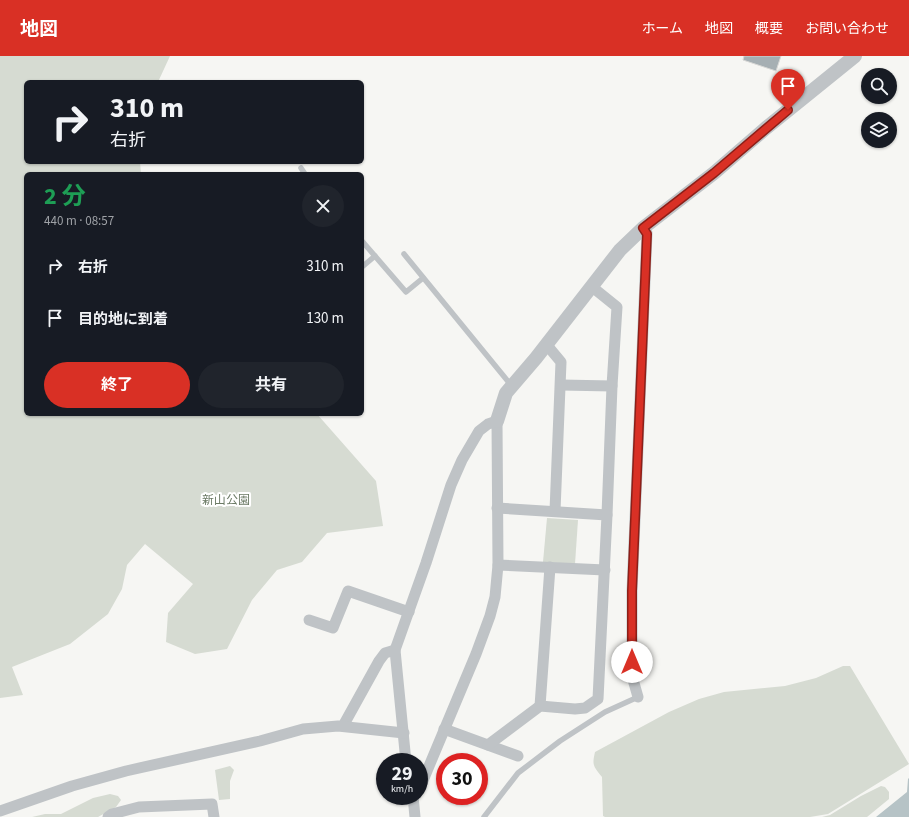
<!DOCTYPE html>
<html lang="ja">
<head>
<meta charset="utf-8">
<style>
  :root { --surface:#171b24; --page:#20242c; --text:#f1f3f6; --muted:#9ea1a6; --accent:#d93025 }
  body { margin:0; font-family:"Source Sans 3","Noto Sans JP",sans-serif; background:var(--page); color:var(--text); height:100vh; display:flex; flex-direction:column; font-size:15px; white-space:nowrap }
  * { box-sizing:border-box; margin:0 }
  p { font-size:13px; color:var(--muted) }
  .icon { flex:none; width:22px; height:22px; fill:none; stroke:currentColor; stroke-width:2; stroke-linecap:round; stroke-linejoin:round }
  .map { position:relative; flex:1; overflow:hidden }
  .sheet { position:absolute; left:24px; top:116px; width:340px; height:244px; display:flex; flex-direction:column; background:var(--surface); border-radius:6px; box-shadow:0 1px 3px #0004 }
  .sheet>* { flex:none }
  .banner { position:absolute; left:24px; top:24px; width:340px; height:84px; border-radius:6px; box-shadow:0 1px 3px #0004; background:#171b24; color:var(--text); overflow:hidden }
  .buttons { position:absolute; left:861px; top:12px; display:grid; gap:8px }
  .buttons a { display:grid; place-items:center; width:36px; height:36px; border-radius:50%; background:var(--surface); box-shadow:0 1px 3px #0004; font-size:20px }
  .speed { position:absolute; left:376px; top:697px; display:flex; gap:8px; font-size:20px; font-weight:700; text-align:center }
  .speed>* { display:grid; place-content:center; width:52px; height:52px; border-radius:50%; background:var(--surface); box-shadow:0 1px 3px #0004; line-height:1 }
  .speed small { font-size:10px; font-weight:400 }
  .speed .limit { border:6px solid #d22; background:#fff; color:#111 }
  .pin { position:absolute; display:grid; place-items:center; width:34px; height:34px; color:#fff; margin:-41px -17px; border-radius:50% 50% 50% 0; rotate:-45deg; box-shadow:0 0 4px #0007 }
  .pin .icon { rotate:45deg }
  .me { position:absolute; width:44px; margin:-22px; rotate:0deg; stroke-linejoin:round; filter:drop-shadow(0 0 3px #0008) }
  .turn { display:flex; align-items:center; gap:14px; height:84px; padding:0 20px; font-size:18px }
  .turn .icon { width:52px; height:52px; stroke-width:2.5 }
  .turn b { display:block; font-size:28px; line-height:34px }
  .round { display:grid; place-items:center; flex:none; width:42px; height:42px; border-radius:21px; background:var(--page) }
  .head { display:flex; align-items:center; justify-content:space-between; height:68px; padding:0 20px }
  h1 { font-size:24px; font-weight:700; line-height:30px; color:#1e9e55 }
  .cta { display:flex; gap:8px; margin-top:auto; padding:8px 20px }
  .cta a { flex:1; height:46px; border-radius:24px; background:var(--accent); color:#fff; font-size:16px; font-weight:700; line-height:46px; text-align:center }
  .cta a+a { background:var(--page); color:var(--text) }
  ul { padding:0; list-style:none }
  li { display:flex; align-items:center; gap:12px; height:52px; padding:0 20px }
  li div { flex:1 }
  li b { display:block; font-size:15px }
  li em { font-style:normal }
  header { display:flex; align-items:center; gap:24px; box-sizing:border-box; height:56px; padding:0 20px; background:var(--accent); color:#fff }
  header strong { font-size:19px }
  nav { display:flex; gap:22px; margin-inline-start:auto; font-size:14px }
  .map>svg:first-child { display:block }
</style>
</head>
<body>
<header>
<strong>地図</strong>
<nav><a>ホーム</a><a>地図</a><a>概要</a><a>お問い合わせ</a></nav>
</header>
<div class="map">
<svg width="909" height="761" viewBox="0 0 909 761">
  <rect width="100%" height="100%" fill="#f6f6f3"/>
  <g fill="#d6dbd2">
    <polygon points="0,0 170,0 158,26 26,26 26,106 140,106 141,118 26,118 26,358 317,358 376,425 383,470 327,477 302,506 277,514 252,544 227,593 195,598 166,586 168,557 193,528 145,488 127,509 122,533 108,558 70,588 12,611 23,639 0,642"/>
    <polygon points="547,462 578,464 575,508 543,506"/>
    <path d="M843,610H850L909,708L828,758L810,761H605L603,760L602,721C593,710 592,709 595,696L669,656L699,643L724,636L785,630L816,622Z"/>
    <polygon points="230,710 234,714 230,725 230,743 219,744 215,714"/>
    <polygon points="881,730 885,731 889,736 889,743 867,761 822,761 830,759 861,740"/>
    <polygon points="110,738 118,740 121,744 116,751 98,761 32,761 45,758 61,758 93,742"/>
  </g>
  <polygon fill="#b6c3c6" points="909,722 909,761 876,761 907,736 908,723"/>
  <polygon fill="#a6afb3" stroke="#d7d7d5" points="744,0 781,0 776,15 743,4"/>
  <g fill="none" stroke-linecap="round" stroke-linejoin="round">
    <g stroke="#bfc3c6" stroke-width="5.5">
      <polyline points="301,112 305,118"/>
      <polyline points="362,185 406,236 423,222"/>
      <polyline points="404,198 511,329"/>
      <polyline points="362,211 375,200"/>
      <polyline points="484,761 518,717 560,685 605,656 638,641"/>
    </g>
    <g stroke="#bfc3c6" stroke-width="11">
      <polyline points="591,230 617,251 612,330 607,459"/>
      <polyline points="546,288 561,306 555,455"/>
      <polyline points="561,329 612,330"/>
      <polyline points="498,509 605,514"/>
      <polyline points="309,564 333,572 348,535 409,556"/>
      <polyline points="638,641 632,620 632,535 647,177 643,172"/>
      <polyline points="540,650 550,511"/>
      <polyline points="343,670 379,605 385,597 395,594"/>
      <polyline points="444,673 518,700"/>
      <polyline points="488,689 540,650 575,653 585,652 598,643 607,459 497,452"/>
      <polyline points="406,706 395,594 426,507 451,429 462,404 479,375 488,368 497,365 498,509 495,541 490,560 476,598 419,734"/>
      <polyline points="413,740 415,761"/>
      <polyline points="0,755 72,730 126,715 260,685 303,673 338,670 404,677"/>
      <polyline points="108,761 112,758 139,751 212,748 214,761"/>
    </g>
    <polyline stroke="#bfc3c6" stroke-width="14" points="497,365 506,337 536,302 620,194 643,172 714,117 766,72 855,0"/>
  </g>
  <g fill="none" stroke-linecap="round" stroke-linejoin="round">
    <g stroke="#8d1f18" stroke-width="10">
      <polyline id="route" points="632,606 632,535 647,178 643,172 714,117 788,54"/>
    </g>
    <use href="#route" stroke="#d93025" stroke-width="7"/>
  </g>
  <g text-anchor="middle" stroke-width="4" stroke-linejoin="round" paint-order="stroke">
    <g font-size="12" fill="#6b7a65" stroke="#fff">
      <text x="226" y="448">新山公園</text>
    </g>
  </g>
</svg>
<div class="buttons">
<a><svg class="icon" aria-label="search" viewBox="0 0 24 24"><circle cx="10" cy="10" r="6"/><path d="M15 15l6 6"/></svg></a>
<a><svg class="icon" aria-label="layers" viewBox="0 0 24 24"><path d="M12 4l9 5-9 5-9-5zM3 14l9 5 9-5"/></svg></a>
</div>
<div class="speed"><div>29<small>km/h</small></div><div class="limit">30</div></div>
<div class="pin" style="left:788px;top:54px;background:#d93025"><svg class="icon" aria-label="arrive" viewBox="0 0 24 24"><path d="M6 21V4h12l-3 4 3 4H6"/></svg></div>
<svg class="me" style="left:632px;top:606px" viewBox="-20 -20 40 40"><circle r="19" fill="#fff"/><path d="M0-13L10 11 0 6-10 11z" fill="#d93025"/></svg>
<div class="banner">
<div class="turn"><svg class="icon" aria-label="right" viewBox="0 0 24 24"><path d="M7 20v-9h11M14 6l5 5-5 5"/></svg><div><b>310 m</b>右折</div></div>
</div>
<section class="sheet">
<div class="head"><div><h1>2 分</h1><p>440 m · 08:57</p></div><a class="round"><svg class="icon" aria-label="close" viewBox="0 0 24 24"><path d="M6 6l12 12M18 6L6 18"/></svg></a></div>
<ul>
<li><svg class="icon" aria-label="right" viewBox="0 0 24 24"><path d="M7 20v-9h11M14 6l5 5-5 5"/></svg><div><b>右折</b></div><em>310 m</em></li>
<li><svg class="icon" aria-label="arrive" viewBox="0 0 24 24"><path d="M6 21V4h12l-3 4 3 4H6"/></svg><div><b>目的地に到着</b></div><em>130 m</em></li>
</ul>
<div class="cta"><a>終了</a><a>共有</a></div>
</section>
</div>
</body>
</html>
